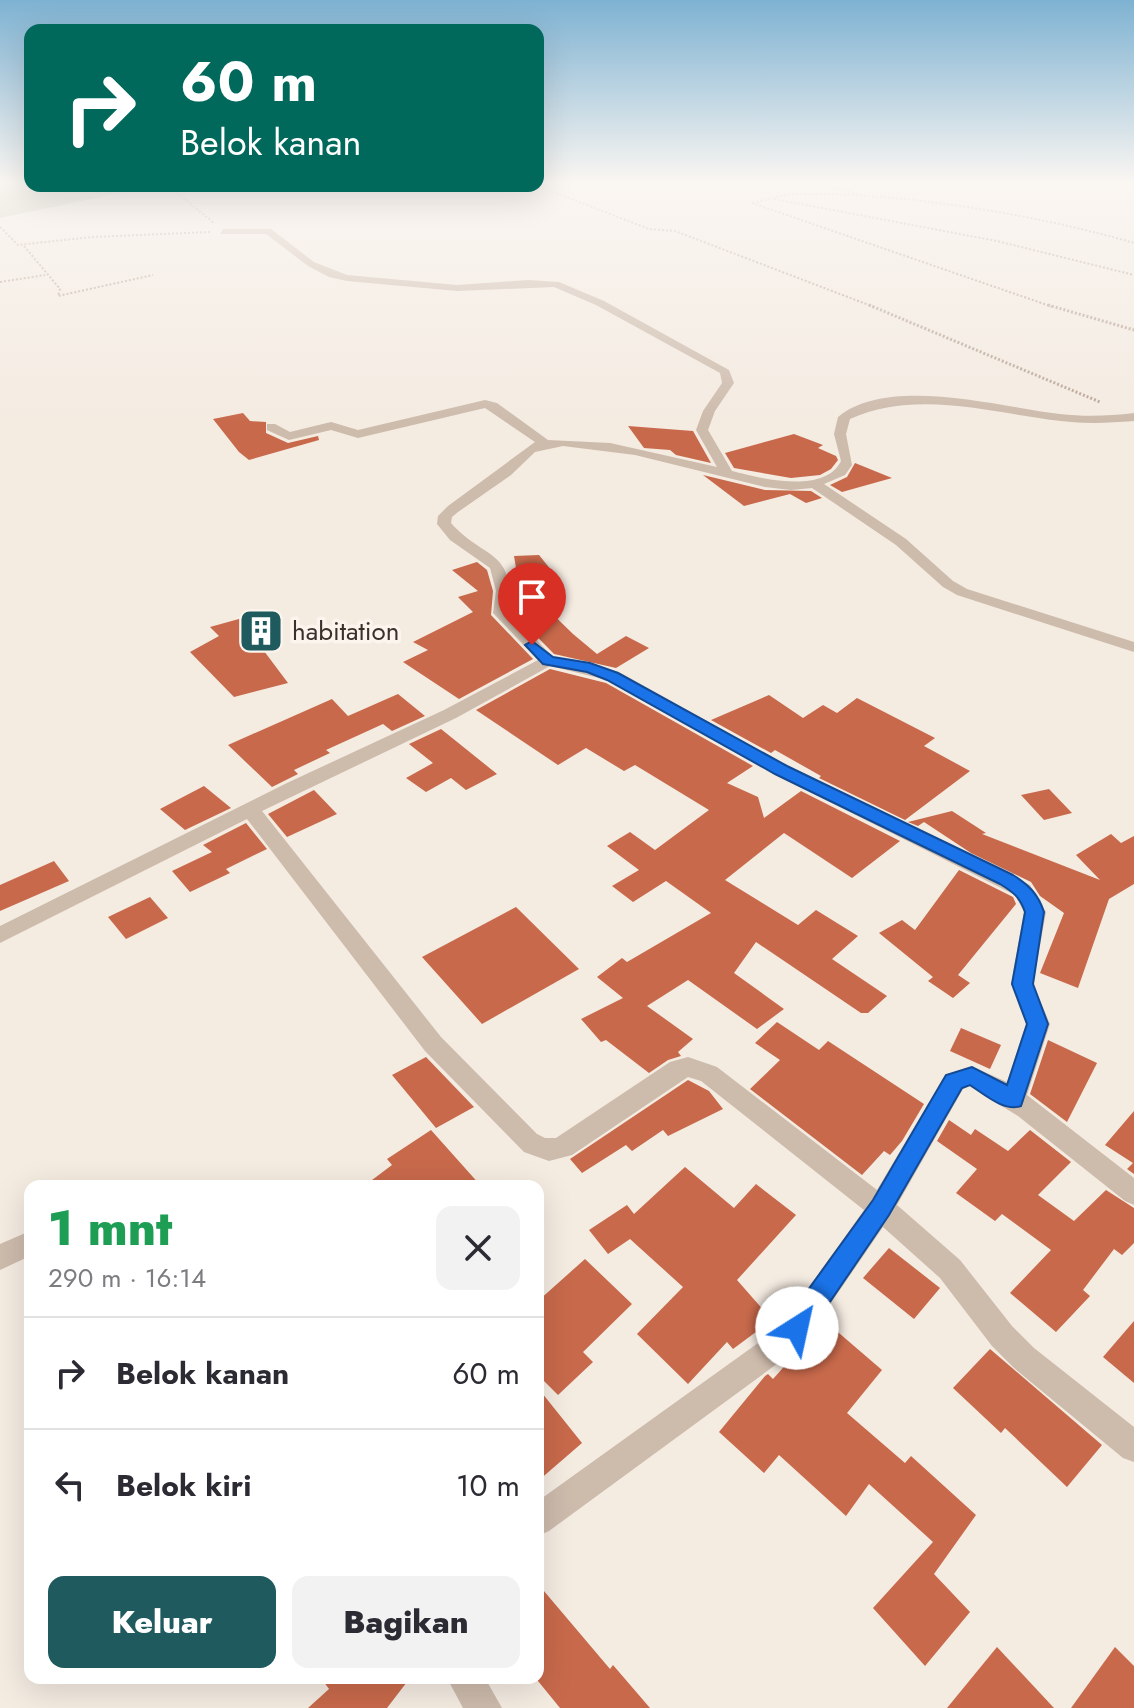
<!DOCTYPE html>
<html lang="id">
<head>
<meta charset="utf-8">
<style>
  :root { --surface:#fff; --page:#f2f2f3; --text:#2b2b33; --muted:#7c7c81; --line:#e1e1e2; --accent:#1f5a5e }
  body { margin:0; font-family:Jost,sans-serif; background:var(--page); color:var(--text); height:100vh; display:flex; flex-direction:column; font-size:30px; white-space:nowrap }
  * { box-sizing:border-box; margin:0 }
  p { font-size:26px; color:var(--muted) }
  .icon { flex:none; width:44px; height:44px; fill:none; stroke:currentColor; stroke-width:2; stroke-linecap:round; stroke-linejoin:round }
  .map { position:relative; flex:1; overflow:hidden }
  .side { position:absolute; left:24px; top:1180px; width:520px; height:504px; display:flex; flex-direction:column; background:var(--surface); border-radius:16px; box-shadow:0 8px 32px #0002 }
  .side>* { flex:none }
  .hud { position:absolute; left:24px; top:24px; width:520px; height:168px; border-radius:16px; box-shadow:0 8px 32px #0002; background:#00695c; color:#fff; overflow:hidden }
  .pin { position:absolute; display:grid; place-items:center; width:68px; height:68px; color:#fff; margin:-82px -34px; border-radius:50% 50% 50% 0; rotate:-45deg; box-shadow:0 0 8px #0007 }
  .pin .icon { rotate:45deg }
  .me { position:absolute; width:88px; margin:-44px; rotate:35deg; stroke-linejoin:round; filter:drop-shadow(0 0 6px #0008) }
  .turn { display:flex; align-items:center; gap:28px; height:168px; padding:0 24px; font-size:36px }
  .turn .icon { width:104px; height:104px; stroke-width:2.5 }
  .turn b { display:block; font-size:56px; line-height:68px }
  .round { display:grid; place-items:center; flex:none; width:84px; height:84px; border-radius:16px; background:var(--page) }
  .overview { display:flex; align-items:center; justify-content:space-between; height:136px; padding:0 24px }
  h1 { font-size:48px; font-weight:800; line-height:60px; color:#1e9e55 }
  .button { display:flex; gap:16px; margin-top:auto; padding:16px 24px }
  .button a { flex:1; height:92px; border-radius:16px; background:var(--accent); color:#fff; font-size:32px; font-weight:800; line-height:92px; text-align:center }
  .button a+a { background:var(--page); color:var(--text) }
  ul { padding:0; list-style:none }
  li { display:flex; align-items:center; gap:24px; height:112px; padding:0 24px; border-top:2px solid var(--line) }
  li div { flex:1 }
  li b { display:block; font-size:30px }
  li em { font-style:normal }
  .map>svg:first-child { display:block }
</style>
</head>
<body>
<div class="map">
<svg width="1134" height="1708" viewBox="0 0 1134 1708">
  <rect width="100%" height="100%" fill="#f4ebe1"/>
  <polygon fill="#b8c4a0" points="0,183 30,183 30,186 153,186 0,218"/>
  <g fill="#c8694b">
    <polygon points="243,413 250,421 266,422 266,433 288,443 318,436 319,440 249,460 239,452 213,419"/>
    <polygon points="628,426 693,431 711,463 676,455 670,450 644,448"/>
    <polygon points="794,434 823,445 818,448 836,456 838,460 831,469 820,475 791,478 734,468 725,453"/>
    <polygon points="855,463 892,478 842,492 830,485 847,477"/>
    <polygon points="703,475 765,490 811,491 822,498 806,503 790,494 744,506"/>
    <polygon points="539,555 564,586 533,595 573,634 597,654 626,636 649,648 616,668 554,654 512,611 512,584 520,592 514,556"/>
    <polygon points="477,562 487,570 493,591 491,615 533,659 459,699 403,662 428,650 413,642 473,612 458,597 478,591 452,570"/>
    <polygon points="257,614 273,628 279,646 264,651 288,683 234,697 190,652 219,636 210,627"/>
    <polygon points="550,669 606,683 753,766 727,783 758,797 764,818 801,791 900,841 852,878 784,833 725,880 798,925 816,910 858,936 832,959 887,996 868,1013 861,1013 756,942 734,973 784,1009 757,1029 688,980 647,1006 693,1039 678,1052 681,1056 668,1060 649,1073 606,1040 601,1042 581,1019 623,998 597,977 622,958 627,962 711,913 666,881 633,902 612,886 639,870 607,846 630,832 655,850 709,810 635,765 624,771 586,748 558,765 476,710"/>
    <polygon points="398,694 425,716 392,731 383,724 326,750 330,753 294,770 298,774 272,787 228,745 332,699 348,716"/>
    <polygon points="769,695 803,718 823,705 837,713 857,698 935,738 924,746 970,771 905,820 819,778 821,776 775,750 771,753 711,720"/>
    <polygon points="441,729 497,774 466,790 451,778 426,792 406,778 433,763 409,744"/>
    <polygon points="204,786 231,808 185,830 160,809"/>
    <polygon points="1049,789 1072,813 1044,820 1021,795"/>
    <polygon points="314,790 337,814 287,837 268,814"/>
    <polygon points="952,811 986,833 982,834 1100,880 1076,855 1111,834 1121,843 1134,836 1134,884 1109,899 1078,988 1040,973 1064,913 1040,896 1031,882 971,853 924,822 918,826 908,822"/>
    <polygon points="246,823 267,849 226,869 230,873 190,892 172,871 212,852 203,845"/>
    <polygon points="54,861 69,881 0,911 0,885"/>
    <polygon points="959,870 1013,897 1016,904 958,975 970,983 953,998 928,981 933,977 879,933 902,920 915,930"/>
    <polygon points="150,897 168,918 126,939 108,917"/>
    <polygon points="516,907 579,969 482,1024 422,957"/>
    <polygon points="777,1022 819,1050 828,1041 924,1104 902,1141 890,1155 884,1151 862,1175 750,1089 780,1060 755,1043"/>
    <polygon points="961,1028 1001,1045 990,1069 950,1051"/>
    <polygon points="1048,1040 1097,1063 1067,1122 1030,1094"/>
    <polygon points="426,1057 474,1107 436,1128 392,1075"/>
    <polygon points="688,1080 709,1091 723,1109 668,1136 663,1130 632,1151 626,1145 582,1173 570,1159"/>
    <polygon points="1134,1111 1134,1174 1127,1169 1133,1163 1105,1145"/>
    <polygon points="949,1120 971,1135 975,1129 1008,1151 1030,1130 1071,1162 1038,1195 1074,1221 1106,1190 1134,1208 1134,1243 1122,1255 1114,1249 1083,1290 1090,1296 1056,1332 1010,1293 1051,1250 1002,1214 995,1221 956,1193 977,1169 937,1141"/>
    <polygon points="431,1130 481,1186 364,1186 392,1165 387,1159"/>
    <polygon points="685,1167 734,1208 756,1184 796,1215 737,1280 772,1320 733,1349 727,1342 688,1384 637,1334 683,1287 630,1239 608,1254 589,1230 627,1205 634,1214"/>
    <polygon points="889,1248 940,1288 914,1319 863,1278"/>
    <polygon points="585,1259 632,1304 583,1352 593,1362 558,1395 538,1375 538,1301"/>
    <polygon points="825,1321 882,1370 847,1413 905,1463 911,1456 976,1515 934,1574 970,1612 925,1666 873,1608 933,1542 869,1484 846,1516 779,1455 764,1473 719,1432 765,1376 768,1374 773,1379"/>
    <polygon points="1134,1321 1134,1383 1103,1357"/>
    <polygon points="990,1349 1102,1445 1067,1487 1005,1428 1001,1433 953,1388"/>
    <polygon points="538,1388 582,1443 538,1481"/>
    <polygon points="538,1584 610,1669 613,1665 650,1708 560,1708 538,1681"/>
    <polygon points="997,1647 1054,1708 947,1708"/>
    <polygon points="1115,1647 1134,1666 1134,1708 1071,1708"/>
    <polygon points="321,1678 410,1678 387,1708 308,1708 329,1689"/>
  </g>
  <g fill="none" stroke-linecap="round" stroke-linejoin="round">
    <g stroke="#b9a596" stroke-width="2" stroke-dasharray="2 2" stroke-linecap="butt">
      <polyline points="813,183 858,194"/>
      <polyline points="168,186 214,223"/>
      <polyline points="538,186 649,229 675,231 874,307"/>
      <polyline points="774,199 997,241 1134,275"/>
      <polyline points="752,203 1053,307"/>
      <path d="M753,203C766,200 781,194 795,194C898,192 1035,214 1134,243"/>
      <polyline points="0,227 18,245 92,237 210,232"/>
      <polyline points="24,246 60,289 58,296 153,275"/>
      <polyline points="0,282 45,275"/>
    </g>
    <g stroke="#b9a596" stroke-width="3" stroke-dasharray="2 2" stroke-linecap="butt">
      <polyline points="869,305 1100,402"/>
      <polyline points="1048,305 1134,330"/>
    </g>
    <g fill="#cdbbac" fill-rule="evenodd">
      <path d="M223,229H271L314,262L347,275L457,285L528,280L559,282L604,301L729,370L734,383L715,411L708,430L732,471C759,478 825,495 841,461L834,434L838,417C888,375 1000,407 1060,414C1085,417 1109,416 1134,413V421C1109,423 1085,424 1061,421C991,413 917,389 850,419L846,434L852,465L845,475L824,484L906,539L953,581L967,589L1134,642V652L957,595L943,587L896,545L812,488L791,490L765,487L635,455L563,446L535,452L511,475L458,512L452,517L451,523C485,561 515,548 509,612L553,657L590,663L619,672L788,766L1030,885L1046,912L1033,984L1050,1024L1027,1095L1134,1178V1205L1125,1201L1018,1116L969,1086L963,1089L897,1205L960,1260L1012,1326L1034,1348L1134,1427V1462L1123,1458L1014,1368L992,1346L940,1278L883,1227L807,1338L785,1358L549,1531L538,1536V1501L765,1338L787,1318L864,1210L701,1081L688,1077L572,1155L549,1161L524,1152L425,1051L247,819L0,943V926L287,783L444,710L538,660L493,613L496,591L490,568L450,540L437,524L438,516L448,506L535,442L485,408L358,438L331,430L289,440L267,430V424H275L290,432L331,422L358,430L485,400L497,403L548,440L610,443L717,467L696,430L703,411L722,383L720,373L596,305L554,287L457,291L347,281L329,277L308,266L266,234H220ZM550,666L607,680L774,774L1015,895L1024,912L1011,984L1026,1024L1007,1082L971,1066L945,1075L877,1190L717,1067L688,1057L670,1062L556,1138H545L537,1134L441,1037L262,811L456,718Z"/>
      <polygon points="30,1231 30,1256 0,1270 0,1244"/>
      <polygon points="447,1678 485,1678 502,1708 463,1708"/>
    </g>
  </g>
  <linearGradient id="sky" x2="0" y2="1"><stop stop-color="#7eb2d2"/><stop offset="0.43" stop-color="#faf6f2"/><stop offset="1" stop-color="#faf6f2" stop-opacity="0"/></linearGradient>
  <rect width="1134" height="422" fill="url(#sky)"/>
  <path fill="#1a73e8" stroke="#114b97" stroke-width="2" d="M532,641L553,657L590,663L618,673L787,766L1013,875C1029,885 1038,894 1044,912L1033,984L1048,1024L1021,1106C1004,1112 984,1094 970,1085L962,1088L889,1215L806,1337L797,1341L787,1337L784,1328L787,1319L873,1200L946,1075L972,1067L1007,1085L1027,1024L1012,984L1025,912C1020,897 1013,892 1000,884L775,774L607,680L587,672L543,664L525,645Z"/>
  <defs>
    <g id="building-square" transform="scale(2.3)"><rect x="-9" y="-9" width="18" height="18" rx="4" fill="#1f5a5e" stroke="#fbf5ee"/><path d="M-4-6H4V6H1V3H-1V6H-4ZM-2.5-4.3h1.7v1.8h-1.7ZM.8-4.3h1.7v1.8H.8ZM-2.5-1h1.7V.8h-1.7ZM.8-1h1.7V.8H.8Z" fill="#fff"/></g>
  </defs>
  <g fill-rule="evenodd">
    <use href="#building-square" x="261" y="631"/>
  </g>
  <g text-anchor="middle" stroke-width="7" stroke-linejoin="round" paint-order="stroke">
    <g font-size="26" fill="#3b302b" stroke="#fbf5ee" text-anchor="start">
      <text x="292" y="640">habitation</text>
    </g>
  </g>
</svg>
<div class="pin" style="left:532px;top:645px;background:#d93025"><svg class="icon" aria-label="arrive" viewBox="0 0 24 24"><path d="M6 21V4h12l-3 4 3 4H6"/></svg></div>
<svg class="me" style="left:797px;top:1328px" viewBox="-20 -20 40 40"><circle r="19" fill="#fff"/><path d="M0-13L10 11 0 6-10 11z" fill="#1a73e8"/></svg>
<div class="hud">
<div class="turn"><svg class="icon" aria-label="right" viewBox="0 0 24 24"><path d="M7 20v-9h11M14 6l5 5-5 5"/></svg><div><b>60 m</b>Belok kanan</div></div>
</div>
<section class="side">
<div class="overview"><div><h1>1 mnt</h1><p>290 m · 16:14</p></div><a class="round"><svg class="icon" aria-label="close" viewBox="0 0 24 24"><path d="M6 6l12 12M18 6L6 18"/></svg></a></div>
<ul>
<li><svg class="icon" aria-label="right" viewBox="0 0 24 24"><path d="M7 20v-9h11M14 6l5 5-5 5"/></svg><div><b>Belok kanan</b></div><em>60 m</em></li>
<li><svg class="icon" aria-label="left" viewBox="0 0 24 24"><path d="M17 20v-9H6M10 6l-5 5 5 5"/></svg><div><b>Belok kiri</b></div><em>10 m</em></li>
</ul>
<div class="button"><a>Keluar</a><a>Bagikan</a></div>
</section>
</div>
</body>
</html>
